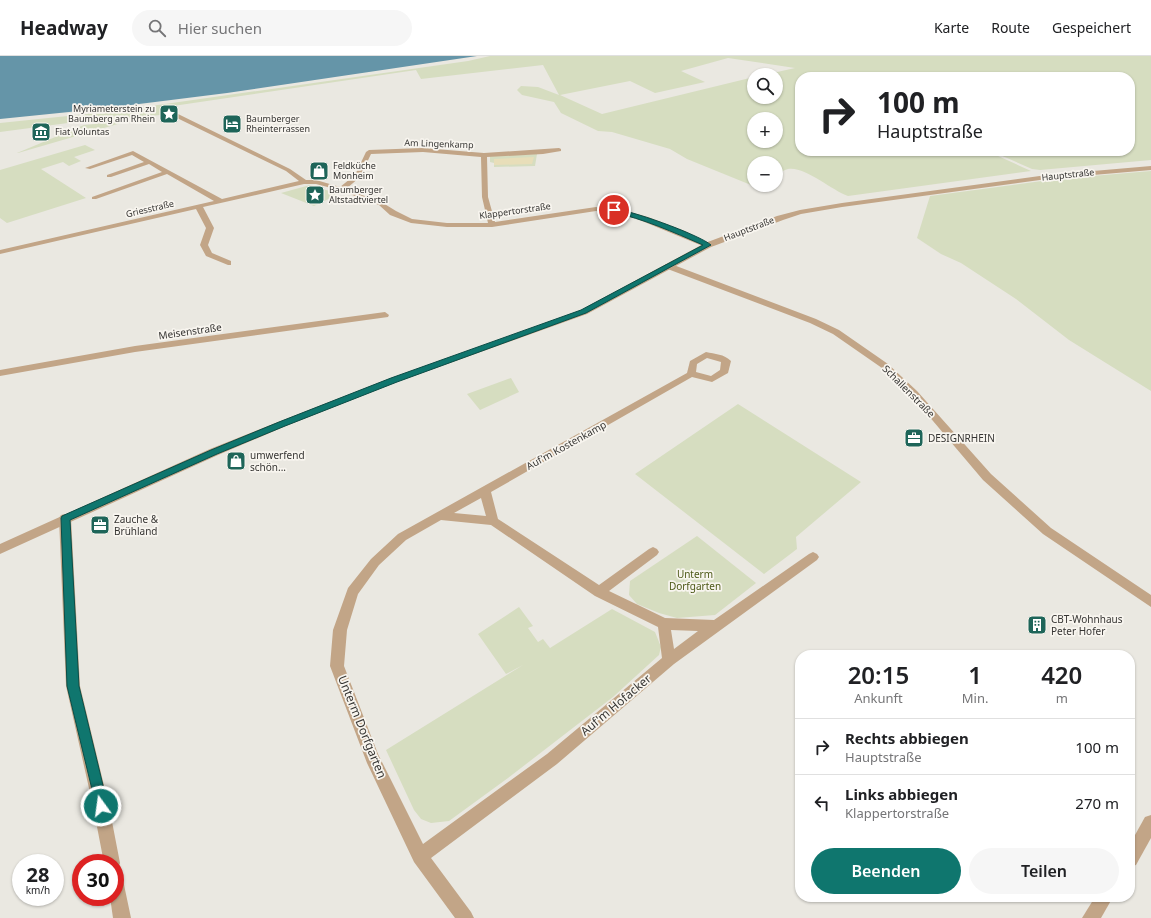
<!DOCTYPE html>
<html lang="de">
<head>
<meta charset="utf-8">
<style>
  :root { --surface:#fff; --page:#f6f6f6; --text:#202124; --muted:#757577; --line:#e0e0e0; --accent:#0f766e }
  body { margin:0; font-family:"Noto Sans",sans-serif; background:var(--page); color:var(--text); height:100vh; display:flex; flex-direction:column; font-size:15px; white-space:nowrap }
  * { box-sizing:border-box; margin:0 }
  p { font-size:13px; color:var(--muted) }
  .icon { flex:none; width:22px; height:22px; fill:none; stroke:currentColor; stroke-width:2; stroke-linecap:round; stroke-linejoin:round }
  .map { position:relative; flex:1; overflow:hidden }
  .drawer { position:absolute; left:795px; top:594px; width:340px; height:252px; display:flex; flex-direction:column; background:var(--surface); border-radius:16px; box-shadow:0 1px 3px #0004 }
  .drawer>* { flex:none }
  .top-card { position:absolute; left:795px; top:16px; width:340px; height:84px; border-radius:16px; box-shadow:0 1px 3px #0004; background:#fff; color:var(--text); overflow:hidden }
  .buttons { position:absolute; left:747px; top:12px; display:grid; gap:8px }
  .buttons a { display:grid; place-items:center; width:36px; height:36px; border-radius:50%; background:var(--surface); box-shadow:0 1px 3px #0004; font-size:20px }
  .speed { position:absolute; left:12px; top:798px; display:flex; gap:8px; font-size:20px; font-weight:700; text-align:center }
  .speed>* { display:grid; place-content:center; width:52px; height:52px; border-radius:50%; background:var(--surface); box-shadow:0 1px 3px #0004; line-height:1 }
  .speed small { font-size:10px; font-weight:400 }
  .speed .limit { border:6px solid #d22; background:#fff; color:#111 }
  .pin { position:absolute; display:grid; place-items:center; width:34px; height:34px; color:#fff; margin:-17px; border:2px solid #fff; border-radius:50%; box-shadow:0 1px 4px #0007 }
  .me { position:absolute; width:44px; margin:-22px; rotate:346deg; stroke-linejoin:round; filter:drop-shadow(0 0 3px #0008) }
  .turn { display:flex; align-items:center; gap:14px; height:84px; padding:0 16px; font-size:18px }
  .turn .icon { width:52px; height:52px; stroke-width:2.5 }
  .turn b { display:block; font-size:28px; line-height:34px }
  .eta { display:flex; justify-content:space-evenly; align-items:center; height:68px; text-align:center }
  .eta b { font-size:24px; font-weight:600; line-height:28px }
  .cta { display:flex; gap:8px; margin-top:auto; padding:8px 16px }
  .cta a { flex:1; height:46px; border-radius:24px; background:var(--accent); color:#fff; font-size:16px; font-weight:600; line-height:46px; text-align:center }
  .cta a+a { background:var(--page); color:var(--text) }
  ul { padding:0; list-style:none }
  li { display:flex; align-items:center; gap:12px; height:56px; padding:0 16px; border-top:1px solid var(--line) }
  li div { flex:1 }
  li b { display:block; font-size:15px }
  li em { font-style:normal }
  header { display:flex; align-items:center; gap:24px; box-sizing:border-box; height:56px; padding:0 20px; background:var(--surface); border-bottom:1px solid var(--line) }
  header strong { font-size:19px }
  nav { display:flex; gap:22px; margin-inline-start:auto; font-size:14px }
  .search { width:280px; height:36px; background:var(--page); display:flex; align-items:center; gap:10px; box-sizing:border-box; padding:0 14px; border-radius:22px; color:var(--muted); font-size:15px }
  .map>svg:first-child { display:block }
</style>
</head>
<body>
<header>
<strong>Headway</strong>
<div class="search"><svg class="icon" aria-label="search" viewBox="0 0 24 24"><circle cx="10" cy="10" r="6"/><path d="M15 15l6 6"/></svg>Hier suchen</div>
<nav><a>Karte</a><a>Route</a><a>Gespeichert</a></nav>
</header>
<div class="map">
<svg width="1151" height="862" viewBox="0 0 1151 862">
  <rect width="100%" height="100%" fill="#eae8e1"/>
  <g fill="#d6ddc0" fill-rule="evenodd">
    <path d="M490,0H1151V104L1040,114L1032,113L991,95H1130V21H800V95H987L1031,115L848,140C831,134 805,110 788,113C784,114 780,117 776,118V107H754V127L751,129L687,103L670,93L612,76L598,75L561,57L554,46L522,39L517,34L521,30L538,31L559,39L543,9L421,23L416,14L173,50L172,58L68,67L0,76V67L116,55L468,5ZM728,2L795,12L764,19H776V41H754V21L602,58L560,39L630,25L655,37L705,26L681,15ZM754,63H776V85H754Z"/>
    <polygon points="128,65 18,97 17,97 84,69"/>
    <polygon points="85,89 95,94 74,101 81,105 69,110 63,106 41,113 86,142 7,167 0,162 0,114"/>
    <polygon points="537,98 535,110 494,111 494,107 490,106 490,100"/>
    <polygon points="1151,115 1151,335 1069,284 1016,243 961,207 941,198 917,182 930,140 1057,123"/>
    <polygon points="310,129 339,138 314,150 281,137"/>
    <polygon points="511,322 519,336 480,354 467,338"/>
    <polygon points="738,348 861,426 796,481 797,493 764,518 635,418"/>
    <polygon points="697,480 756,527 715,559 677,562 659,557 637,548 629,539 630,525"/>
    <polygon points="519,551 533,570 528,572 538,586 543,583 550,592 612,553 655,576 661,591 659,599 613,641 508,722 449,765 431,767 421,763 414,754 386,694 523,609 506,618 478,578"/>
  </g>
  <polygon fill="#e8deb9" points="534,101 532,108 494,109 494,103"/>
  <polygon fill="#6595a8" points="0,0 477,0 227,37 123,50 91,51 79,55 0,63"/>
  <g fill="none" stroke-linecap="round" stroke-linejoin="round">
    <g fill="#c2a587" fill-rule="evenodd">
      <path d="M176,57L290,113L306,124H316L340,131L355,119L366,96L369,94L423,92L484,97L559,92L561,93V95L543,98L487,101L488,141L495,166L596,151L626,155L648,161L685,175L712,189L708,191H705L642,165L625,159L596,155L492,171H447L411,167L390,159L379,149L339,134L316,128H304L203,151L214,172L208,189L212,197L231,205V209H228L206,200L200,189L206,172L196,153L0,198V194L214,145L167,118L96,143H92V141L162,116L149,108L111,121H107V119L144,106L132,99L90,113L85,112L133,95L222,143L299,125L286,115L177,62L173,59ZM423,96L481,101L482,141L488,167H447L412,163L396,155L383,147L346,133L360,121L371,98Z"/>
      <polygon points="665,208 671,208 816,263 839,274 888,308 917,335 991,418 1051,472 1151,539 1151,551 1043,478 983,424 911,339 882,312 833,278 810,267 665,212"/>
      <polygon points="385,256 389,259 388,261 135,296 0,320 0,314 135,290"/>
      <path d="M706,296C715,298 724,298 731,305L728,317L712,326L692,321L491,436L498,463L599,529L649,493L653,491L657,493L659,496L657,499L609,535L665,562L714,564L809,498L813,496L817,498L819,501L817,504L674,608L557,708L431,802L471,856L474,862H455L414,806L367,707L330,610L333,574L348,532L371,503L398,478L687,317L690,305ZM707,302L721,306L720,314L711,320L696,316L697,308ZM481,442L486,460L454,457ZM441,464L491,469L595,540L658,571L662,602L547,698L423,788L378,698L344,610L347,574L358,538L379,509L406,484ZM671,574L698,575L674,593Z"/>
      <polygon points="65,458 69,459 71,462 80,630 109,750 120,807 118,813 115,814 115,807 104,807 93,750 66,630 59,462 61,459"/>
      <polygon points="1151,759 1151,782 1136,809 1130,811 1130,788 1145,761"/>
      <polygon points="115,816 121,818 123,824 131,862 113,862 110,841 115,841"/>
      <polygon points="1095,841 1113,841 1101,862 1082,862"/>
    </g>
    <polygon fill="#c2a587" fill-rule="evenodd" points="1151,110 1151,114 1047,123 842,151 801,158 783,164 711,191 587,258 397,326 286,370 218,399 0,498 0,488 210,393 278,366 391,322 581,254 705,187 777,160 800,154 842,147 1047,119"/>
  </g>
  <path fill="#0f766e" stroke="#0a4d48" d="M612,153C626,152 700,179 711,189L586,257L397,326L285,370L217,398L70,464L79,630L108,750L106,754L101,756L97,754L67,630L61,462L62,460L211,394L279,366L391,322L581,254L703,189C673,176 644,163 612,156Z"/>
  <defs>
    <g id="sight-square" transform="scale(1)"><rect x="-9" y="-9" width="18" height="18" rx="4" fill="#1e6559" stroke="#f8f5ef"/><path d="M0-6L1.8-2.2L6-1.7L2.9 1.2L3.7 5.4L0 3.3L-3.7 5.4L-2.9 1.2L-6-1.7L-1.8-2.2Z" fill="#fff"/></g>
    <g id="hotel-square" transform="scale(1)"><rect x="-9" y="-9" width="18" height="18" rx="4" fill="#1e6559" stroke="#f8f5ef"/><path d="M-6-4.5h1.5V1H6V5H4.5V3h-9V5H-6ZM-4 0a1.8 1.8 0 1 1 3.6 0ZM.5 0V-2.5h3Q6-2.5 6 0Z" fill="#fff"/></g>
    <g id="museum-square" transform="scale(1)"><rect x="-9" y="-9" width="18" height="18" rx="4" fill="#1e6559" stroke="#f8f5ef"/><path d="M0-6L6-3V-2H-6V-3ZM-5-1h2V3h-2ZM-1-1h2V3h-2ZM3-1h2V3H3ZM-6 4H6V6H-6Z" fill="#fff"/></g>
    <g id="shop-square" transform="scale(1)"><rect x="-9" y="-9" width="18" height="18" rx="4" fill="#1e6559" stroke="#f8f5ef"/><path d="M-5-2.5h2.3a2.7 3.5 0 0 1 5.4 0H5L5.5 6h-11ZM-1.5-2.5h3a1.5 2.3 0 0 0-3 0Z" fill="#fff"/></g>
    <g id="office-square" transform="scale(1)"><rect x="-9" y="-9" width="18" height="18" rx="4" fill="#1e6559" stroke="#f8f5ef"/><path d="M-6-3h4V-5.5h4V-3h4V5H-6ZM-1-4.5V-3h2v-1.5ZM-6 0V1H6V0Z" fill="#fff"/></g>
    <g id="building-square" transform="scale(1)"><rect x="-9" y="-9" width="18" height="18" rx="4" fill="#1e6559" stroke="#f8f5ef"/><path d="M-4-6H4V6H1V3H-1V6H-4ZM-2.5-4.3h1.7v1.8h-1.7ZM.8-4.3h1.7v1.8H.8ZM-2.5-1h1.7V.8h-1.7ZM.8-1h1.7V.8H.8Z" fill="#fff"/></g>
  </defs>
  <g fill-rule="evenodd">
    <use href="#sight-square" x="169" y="58"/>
    <use href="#hotel-square" x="232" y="68"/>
    <use href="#museum-square" x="41" y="76"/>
    <use href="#shop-square" x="319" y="115"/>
    <use href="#sight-square" x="315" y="139"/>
    <use href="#office-square" x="914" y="382"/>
    <use href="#shop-square" x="236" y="405"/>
    <use href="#office-square" x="100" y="469"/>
    <use href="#building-square" x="1037" y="569"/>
  </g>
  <g text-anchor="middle" stroke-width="3.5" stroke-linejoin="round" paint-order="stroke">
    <g font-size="9" fill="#363533" stroke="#f8f5ef" text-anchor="start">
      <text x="155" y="56" text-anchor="end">Myriameterstein zu<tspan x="155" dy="10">Baumberg am Rhein</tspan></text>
      <text x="246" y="66">Baumberger<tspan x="246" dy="10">Rheinterrassen</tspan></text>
      <text x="55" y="79">Fiat Voluntas</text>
      <text x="333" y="113">Feldküche<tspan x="333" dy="10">Monheim</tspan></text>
      <text x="329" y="137">Baumberger<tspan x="329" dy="10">Altstadtviertel</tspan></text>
    </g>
    <g font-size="9" fill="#363533" stroke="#f8f5ef">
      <text transform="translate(439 88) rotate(2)" y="3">Am Lingenkamp</text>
      <text transform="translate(1068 119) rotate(-6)" y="3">Hauptstraße</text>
      <text transform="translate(150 153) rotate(-13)" y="3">Griesstraße</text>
      <text transform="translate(515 155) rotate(-8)" y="3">Klappertorstraße</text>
      <text transform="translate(749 173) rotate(-21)" y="3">Hauptstraße</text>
    </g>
    <g font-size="10" fill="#363533" stroke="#f8f5ef">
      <text transform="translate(190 275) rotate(-8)" y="4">Meisenstraße</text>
      <text transform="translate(909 335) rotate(45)" y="4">Schallenstraße</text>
      <text transform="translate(566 389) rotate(-29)" y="4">Auf'm Kostenkamp</text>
    </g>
    <g font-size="10" fill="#363533" stroke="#f8f5ef" text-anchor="start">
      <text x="928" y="386">DESIGNRHEIN</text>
      <text x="250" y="403">umwerfend<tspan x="250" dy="12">schön...</tspan></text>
      <text x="114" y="467">Zauche &amp;<tspan x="114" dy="12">Brühland</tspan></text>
      <text x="1051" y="567">CBT-Wohnhaus<tspan x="1051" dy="12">Peter Hofer</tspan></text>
    </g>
    <g font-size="10" fill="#4d5917" stroke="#f8f5ef">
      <text x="695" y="522">Unterm<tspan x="695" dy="12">Dorfgarten</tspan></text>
    </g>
    <g font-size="12" fill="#363533" stroke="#f8f5ef">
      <text transform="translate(616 649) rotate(-40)" y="4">Auf'm Hofacker</text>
      <text transform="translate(362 671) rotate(68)" y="4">Unterm Dorfgarten</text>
    </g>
  </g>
</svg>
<div class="buttons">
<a><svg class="icon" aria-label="search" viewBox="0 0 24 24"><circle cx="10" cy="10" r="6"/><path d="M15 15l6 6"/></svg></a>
<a>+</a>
<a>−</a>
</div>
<div class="speed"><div>28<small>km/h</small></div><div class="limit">30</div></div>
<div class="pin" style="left:614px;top:154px;background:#d93025"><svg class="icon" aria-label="arrive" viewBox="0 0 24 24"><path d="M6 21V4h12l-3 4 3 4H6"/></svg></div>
<svg class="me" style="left:101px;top:750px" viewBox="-20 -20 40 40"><circle r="17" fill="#0f766e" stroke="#fff" stroke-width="3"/><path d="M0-11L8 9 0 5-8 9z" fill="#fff"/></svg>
<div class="top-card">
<div class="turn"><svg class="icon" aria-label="right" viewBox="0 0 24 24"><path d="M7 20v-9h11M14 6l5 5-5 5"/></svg><div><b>100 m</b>Hauptstraße</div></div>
</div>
<section class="drawer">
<div class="eta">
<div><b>20:15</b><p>Ankunft</p></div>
<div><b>1</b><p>Min.</p></div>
<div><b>420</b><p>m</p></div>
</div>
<ul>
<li><svg class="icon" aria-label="right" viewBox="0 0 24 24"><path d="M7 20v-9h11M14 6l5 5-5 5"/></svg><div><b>Rechts abbiegen</b><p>Hauptstraße</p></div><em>100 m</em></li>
<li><svg class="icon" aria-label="left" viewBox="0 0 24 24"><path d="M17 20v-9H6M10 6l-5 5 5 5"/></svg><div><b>Links abbiegen</b><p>Klappertorstraße</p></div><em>270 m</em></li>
</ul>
<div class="cta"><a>Beenden</a><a>Teilen</a></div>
</section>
</div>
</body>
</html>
